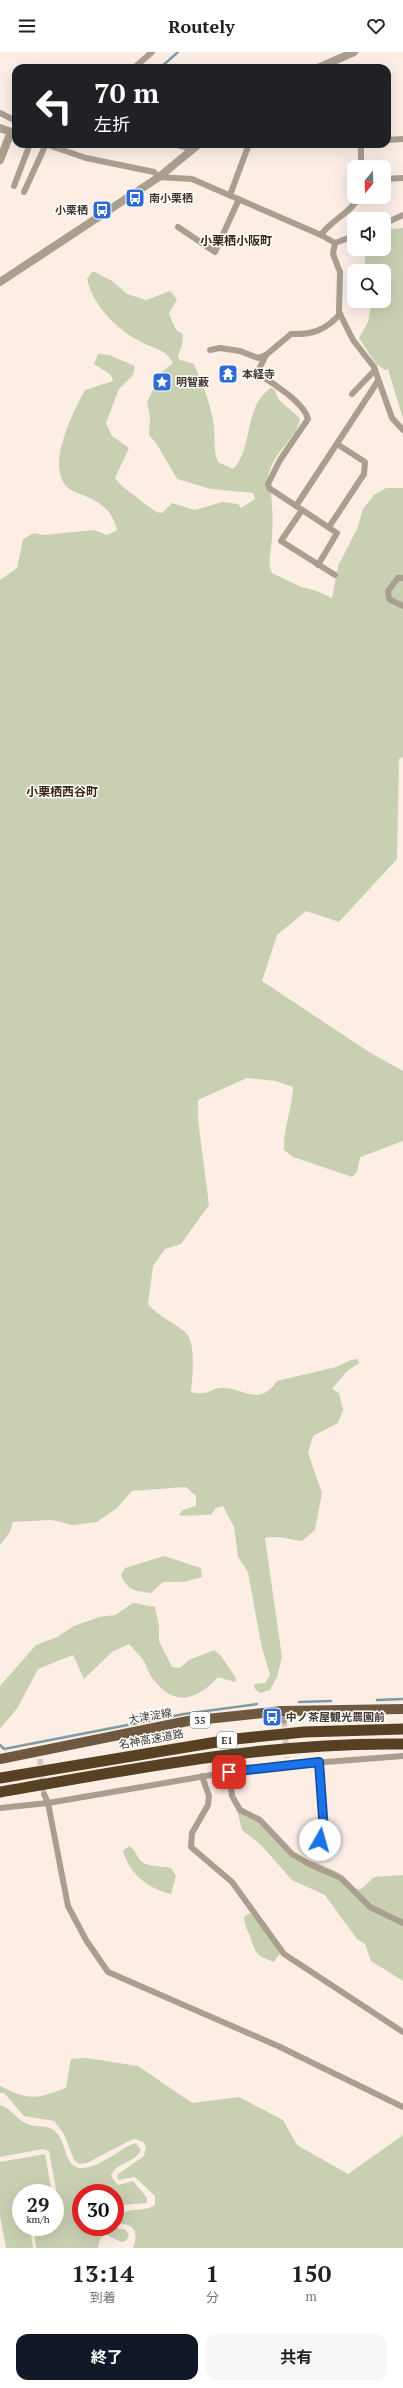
<!DOCTYPE html>
<html lang="ja">
<head>
<meta charset="utf-8">
<style>
  :root { --surface:#fff; --page:#f6f6f6; --text:#202124; --muted:#757577; --accent:#111827 }
  body { margin:0; font-family:"PT Serif","Noto Sans JP",serif; background:var(--page); color:var(--text); height:100vh; display:flex; flex-direction:column; font-size:15px; white-space:nowrap }
  * { box-sizing:border-box; margin:0 }
  p { font-size:13px; color:var(--muted) }
  .icon { flex:none; width:22px; height:22px; fill:none; stroke:currentColor; stroke-width:2; stroke-linecap:round; stroke-linejoin:round }
  .map { position:relative; height:2196px; overflow:hidden }
  .details { display:flex; flex-direction:column; background:var(--surface); flex:1 }
  .details>* { flex:none }
  .top-card { position:absolute; left:12px; top:12px; width:379px; height:84px; border-radius:12px; box-shadow:0 4px 16px #0002; background:#202124; color:#fff; overflow:hidden }
  .needle { width:26px; rotate:199deg }
  .tools { position:absolute; left:347px; top:108px; display:grid; gap:8px }
  .tools a { display:grid; place-items:center; width:44px; height:44px; border-radius:8px; background:var(--surface); box-shadow:0 4px 16px #0002; font-size:20px }
  .speed { position:absolute; left:12px; top:2132px; display:flex; gap:8px; font-size:20px; font-weight:700; text-align:center }
  .speed>* { display:grid; place-content:center; width:52px; height:52px; border-radius:50%; background:var(--surface); box-shadow:0 4px 16px #0002; line-height:1 }
  .speed small { font-size:10px; font-weight:400 }
  .speed .limit { border:6px solid #d22; background:#fff; color:#111 }
  .pin { position:absolute; display:grid; place-items:center; width:34px; height:34px; color:#fff; margin:-17px; border-radius:8px; box-shadow:0 2px 6px #0006 }
  .me { position:absolute; width:44px; margin:-22px; rotate:7deg; stroke-linejoin:round; filter:drop-shadow(0 0 3px #0008) }
  .turn { display:flex; align-items:center; gap:14px; height:84px; padding:0 16px; font-size:18px }
  .turn .icon { width:52px; height:52px; stroke-width:2.5 }
  .turn b { display:block; font-size:28px; line-height:34px }
  .eta { display:flex; justify-content:space-evenly; align-items:center; height:68px; text-align:center }
  .eta b { font-size:24px; font-weight:700; line-height:28px }
  .primary-button { display:flex; gap:8px; margin-top:auto; padding:8px 16px }
  .primary-button a { flex:1; height:46px; border-radius:12px; background:var(--accent); color:#fff; font-size:16px; font-weight:700; line-height:46px; text-align:center }
  .primary-button a+a { background:var(--page); color:var(--text) }
  header { display:flex; justify-content:space-between; align-items:center; height:52px; padding:0 16px; background:var(--surface); font-size:18px; font-weight:700 }
  .map>svg:first-child { display:block }
</style>
</head>
<body>
<header><svg class="icon" aria-label="menu" viewBox="0 0 24 24"><path d="M4 6h16M4 12h16M4 18h16"/></svg>Routely<svg class="icon" aria-label="heart" viewBox="0 0 24 24"><path d="M12 20l-8-8c-3-5 5-10 8-4 3-6 11-1 8 4z"/></svg></header>
<div class="map">
<svg width="403" height="2196" viewBox="0 0 403 2196">
  <rect width="100%" height="100%" fill="#fceee5"/>
  <g fill="#c9d0b2">
    <path d="M403,176V367L388,317L385,318L376,312L359,286L368,270L372,249H384V219H363C366,212 364,203 367,197H384V181L388,177Z"/>
    <path d="M93,219L112,229L127,242L146,248L170,239L177,247L169,262L176,278L183,282L182,293L178,304L180,308L194,312C202,332 212,354 214,376C215,388 213,397 218,410L233,417C254,396 243,354 271,336L275,338C277,352 293,357 300,367C296,386 278,397 271,415C268,422 267,429 266,437L271,441C273,459 273,479 271,496C270,506 268,511 272,521L301,535L317,539L332,546L338,514L357,477L363,457L374,443L386,436H403V705L399,707L397,807L339,870L306,859L277,883L262,929L369,1000L403,1019V1089L360,1105L357,1120L352,1125L293,1105L284,1098C283,1075 292,1059 293,1035L276,1029L247,1026L198,1048V1068L209,1153L181,1192L165,1197L153,1214L148,1252C158,1264 173,1270 185,1280C197,1290 192,1326 191,1340C210,1344 208,1337 221,1336C245,1335 258,1356 277,1329L336,1315L351,1308L357,1307L359,1311L346,1320L332,1337L339,1341L343,1358L338,1371L313,1384L308,1401L322,1441L315,1478L302,1489C289,1488 278,1483 265,1486L282,1605L277,1625L270,1638L260,1641L255,1637L254,1632L265,1631L270,1623L261,1592L248,1520L238,1505L234,1475L223,1454L216,1456L211,1463C200,1462 191,1465 179,1463L183,1458L196,1454V1444L186,1435L132,1439L117,1456L97,1470L73,1473L51,1468L13,1470L10,1480L0,1493V528L17,516L23,487L34,481L43,483L94,478L107,483L117,478C112,456 97,448 77,441C38,427 73,360 85,338L113,329L111,323L94,312L98,302L109,303L135,314L133,323L119,337L106,371L112,384L129,396L115,426L122,434L156,460L162,461L172,451L195,458L222,450L238,452L241,456L255,447L253,441L211,437L177,427L156,391L149,383L150,365L147,350L162,320L173,311C165,297 157,298 143,291C118,279 93,254 87,227Z"/>
    <path d="M164,1504L201,1516L202,1525L184,1530H163L151,1541C136,1539 127,1539 121,1523L125,1516Z"/>
    <path d="M133,1551L155,1555L159,1574V1589L172,1615L180,1616L189,1608L214,1598L221,1604L236,1626L235,1630L218,1625C198,1647 175,1656 154,1628C149,1623 147,1615 144,1609C140,1603 134,1598 129,1592L112,1600L84,1627L73,1603L38,1617L18,1655L0,1677V1634L36,1593L57,1585L74,1574L99,1565L115,1563Z"/>
    <polygon points="237,1758 257,1769 297,1806 315,1810 338,1820 349,1837 361,1837 374,1825 403,1823 403,1929 371,1909 365,1892 357,1887 325,1843 292,1828 261,1793 242,1778"/>
    <path d="M129,1794C137,1799 135,1802 140,1808C146,1815 163,1814 171,1816L176,1824L171,1842C148,1837 129,1821 123,1799Z"/>
    <path d="M249,1861C262,1869 270,1889 280,1901L274,1910C255,1903 256,1902 250,1884C247,1877 244,1872 244,1865Z"/>
    <path d="M86,2006L138,2014L192,2051L239,2045L283,2068L297,2093L348,2122L403,2083V2196H133C138,2182 136,2172 120,2172L118,2164C129,2154 144,2161 155,2153V2144L135,2125L118,2128L117,2123L144,2104L146,2095L143,2090L134,2087L129,2089L87,2111L79,2112L74,2108L64,2082L54,2069L24,2064L4,2041H0V2034C31,2049 34,2047 66,2036L71,2007Z"/>
    <path d="M0,2053C11,2056 16,2067 27,2072C37,2076 48,2072 56,2080C63,2087 64,2099 69,2108C80,2130 115,2101 130,2093L136,2091L141,2098C135,2111 116,2110 111,2124L118,2133L133,2129L147,2146V2151L124,2153L115,2162V2141H81V2175H112L126,2178L129,2183L126,2189L121,2190L105,2182L100,2187L98,2196H36L34,2175H55L57,2143L49,2099L43,2097L0,2105Z"/>
    <polygon points="45,2102 52,2141 21,2141 21,2175 30,2175 33,2196 6,2196 0,2165 0,2110"/>
  </g>
  <g fill="none" stroke-linecap="round" stroke-linejoin="round">
    <g stroke="#7f9ca5" stroke-width="2.5">
      <polyline points="160,16 178,0"/>
      <polyline points="377,1648 403,1647"/>
      <polyline points="299,1650 331,1649"/>
      <polyline points="0,1693 4,1697 184,1662 257,1652"/>
    </g>
    <g stroke="#d7c9c0" stroke-width="6" stroke-dasharray="6 3" stroke-linecap="butt">
      <polyline points="284,1669 287,1706"/>
      <polyline points="40,1707 44,1742"/>
    </g>
    <g stroke="#aa9e8f" stroke-width="6">
      <polyline points="134,16 152,0"/>
      <polyline points="0,61 16,69"/>
      <polyline points="387,88 403,87"/>
      <polyline points="45,92 86,106 154,120 159,125 192,127 321,183 335,191 354,184"/>
      <polyline points="174,92 192,97"/>
      <polyline points="361,92 361,115"/>
      <polyline points="322,93 331,92"/>
      <polyline points="384,127 403,126"/>
      <polyline points="14,134 30,92"/>
      <polyline points="24,140 46,92"/>
      <polyline points="230,143 249,92"/>
      <polyline points="384,172 403,163"/>
      <polyline points="178,175 215,200 239,147"/>
      <path d="M321,183C332,167 351,161 359,145"/>
      <polyline points="335,191 333,202 340,220 339,260 353,288 374,315 392,366 403,378"/>
      <path d="M210,298L220,296L240,299L258,306L266,303L291,282C312,283 326,278 340,262"/>
      <path d="M266,303L257,321C272,331 304,350 308,367L280,408L268,432L269,436L337,481L318,513"/>
      <polyline points="352,342 375,318"/>
      <polyline points="296,454 378,329"/>
      <polyline points="302,458 281,489 335,523"/>
      <polyline points="329,475 364,422 365,410 337,392"/>
      <polyline points="403,526 398,526 388,539 389,547 403,554"/>
      <polyline points="282,1659 284,1669"/>
      <polyline points="319,1710 324,1779 321,1788"/>
      <polyline points="229,1720 232,1744 240,1758 260,1768 292,1802 309,1812 341,1826 370,1855 403,1871"/>
      <polyline points="202,1724 209,1744 208,1753 192,1781 191,1795 232,1830 284,1902 403,1980"/>
      <polyline points="44,1742 48,1751 68,1854 86,1888 108,1920 278,1994 403,2055"/>
      <polyline points="0,1756 48,1751 235,1719 287,1713 403,1704"/>
    </g>
    <g stroke="#aa9e8f" stroke-width="8">
      <polyline points="318,16 354,0"/>
      <polyline points="0,76 11,80 0,108"/>
      <polyline points="0,230 159,125 199,92"/>
    </g>
    <polyline stroke="#6e5940" stroke-width="10" points="0,1707 188,1669 282,1659 403,1657"/>
    <g stroke="#584123" stroke-width="11">
      <polyline points="0,1726 235,1687 304,1680 403,1677"/>
      <path d="M0,1740C134,1717 266,1690 403,1692"/>
    </g>
  </g>
  <g fill="none" stroke-linecap="round" stroke-linejoin="round">
    <g stroke="#114b97" stroke-width="10">
      <polyline id="route" points="229,1720 319,1710 324,1779 320,1788"/>
    </g>
    <use href="#route" stroke="#1a73e8" stroke-width="7"/>
  </g>
  <defs>
    <g id="bus-square" transform="scale(1)"><rect x="-9" y="-9" width="18" height="18" rx="4" fill="#2d6ad7" stroke="#fff"/><path d="M-5-6H5V4H4V6H2V4H-2V6H-4V4H-5ZM-3.5-4V0h7V-4ZM-3.5 1.2v1.5H-2V1.2ZM2 1.2v1.5H3.5V1.2Z" fill="#fff"/></g>
    <g id="temple-square" transform="scale(1)"><rect x="-9" y="-9" width="18" height="18" rx="4" fill="#2d6ad7" stroke="#fff"/><path d="M0-6L5-2H3V0L6.5 2.5H4V6H1.5V3h-3V6H-4V2.5H-6.5L-3 0V-2H-5Z" fill="#fff"/></g>
    <g id="sight-square" transform="scale(1)"><rect x="-9" y="-9" width="18" height="18" rx="4" fill="#2d6ad7" stroke="#fff"/><path d="M0-6L1.8-2.2L6-1.7L2.9 1.2L3.7 5.4L0 3.3L-3.7 5.4L-2.9 1.2L-6-1.7L-1.8-2.2Z" fill="#fff"/></g>
  </defs>
  <g fill-rule="evenodd">
    <use href="#bus-square" x="135" y="146"/>
    <use href="#bus-square" x="102" y="158"/>
    <use href="#temple-square" x="228" y="322"/>
    <use href="#sight-square" x="162" y="330"/>
    <use href="#bus-square" x="272" y="1665"/>
  </g>
  <g text-anchor="middle" stroke-width="3" stroke-linejoin="round" paint-order="stroke">
    <g fill="#fff" stroke="#7b726c" stroke-width="1">
      <rect x="190" y="1660" width="20" height="16" rx="3"/>
      <rect x="217" y="1680" width="20" height="16" rx="3"/>
    </g>
    <g font-size="10" font-weight="bold" fill="#42362d">
      <text x="200" y="1672">35</text>
      <text x="227" y="1692">E1</text>
    </g>
    <g font-size="11" font-weight="bold" fill="#42362d" stroke="#fff" text-anchor="start">
      <text x="149" y="150">南小栗栖</text>
      <text x="88" y="162" text-anchor="end">小栗栖</text>
      <text x="242" y="326">本経寺</text>
      <text x="176" y="334">明智藪</text>
      <text x="286" y="1669">中ノ茶屋観光農園前</text>
    </g>
    <g font-size="11" fill="#42362d" stroke="#fff">
      <text transform="translate(150 1664) rotate(-10)" y="4">大津淀線</text>
      <text transform="translate(151 1687) rotate(-10)" y="4">名神高速道路</text>
    </g>
    <g font-size="12" font-weight="bold" fill="#412815" stroke="#fff">
      <text x="236" y="193">小栗栖小阪町</text>
      <text x="62" y="744">小栗栖西谷町</text>
    </g>
  </g>
</svg>
<div class="tools">
<a><svg class="needle" viewBox="-14 -14 28 28"><path d="M0-13l5 13h-10z" fill="#e53935"/><path d="M0 13l5-13h-10z" fill="#757577"/></svg></a>
<a><svg class="icon" aria-label="sound" viewBox="0 0 24 24"><path d="M4 9h4l5-4v14l-5-4H4zM17 9q2 3 0 6"/></svg></a>
<a><svg class="icon" aria-label="search" viewBox="0 0 24 24"><circle cx="10" cy="10" r="6"/><path d="M15 15l6 6"/></svg></a>
</div>
<div class="speed"><div>29<small>km/h</small></div><div class="limit">30</div></div>
<div class="pin" style="left:229px;top:1720px;background:#d93025"><svg class="icon" aria-label="arrive" viewBox="0 0 24 24"><path d="M6 21V4h12l-3 4 3 4H6"/></svg></div>
<svg class="me" style="left:320px;top:1788px" viewBox="-20 -20 40 40"><circle r="19" fill="#fff"/><path d="M0-13L10 11 0 6-10 11z" fill="#1a73e8"/></svg>
<div class="top-card">
<div class="turn"><svg class="icon" aria-label="left" viewBox="0 0 24 24"><path d="M17 20v-9H6M10 6l-5 5 5 5"/></svg><div><b>70 m</b>左折</div></div>
</div>
</div>
<section class="details">
<div class="eta">
<div><b>13:14</b><p>到着</p></div>
<div><b>1</b><p>分</p></div>
<div><b>150</b><p>m</p></div>
</div>
<div class="primary-button"><a>終了</a><a>共有</a></div>
</section>
</body>
</html>
